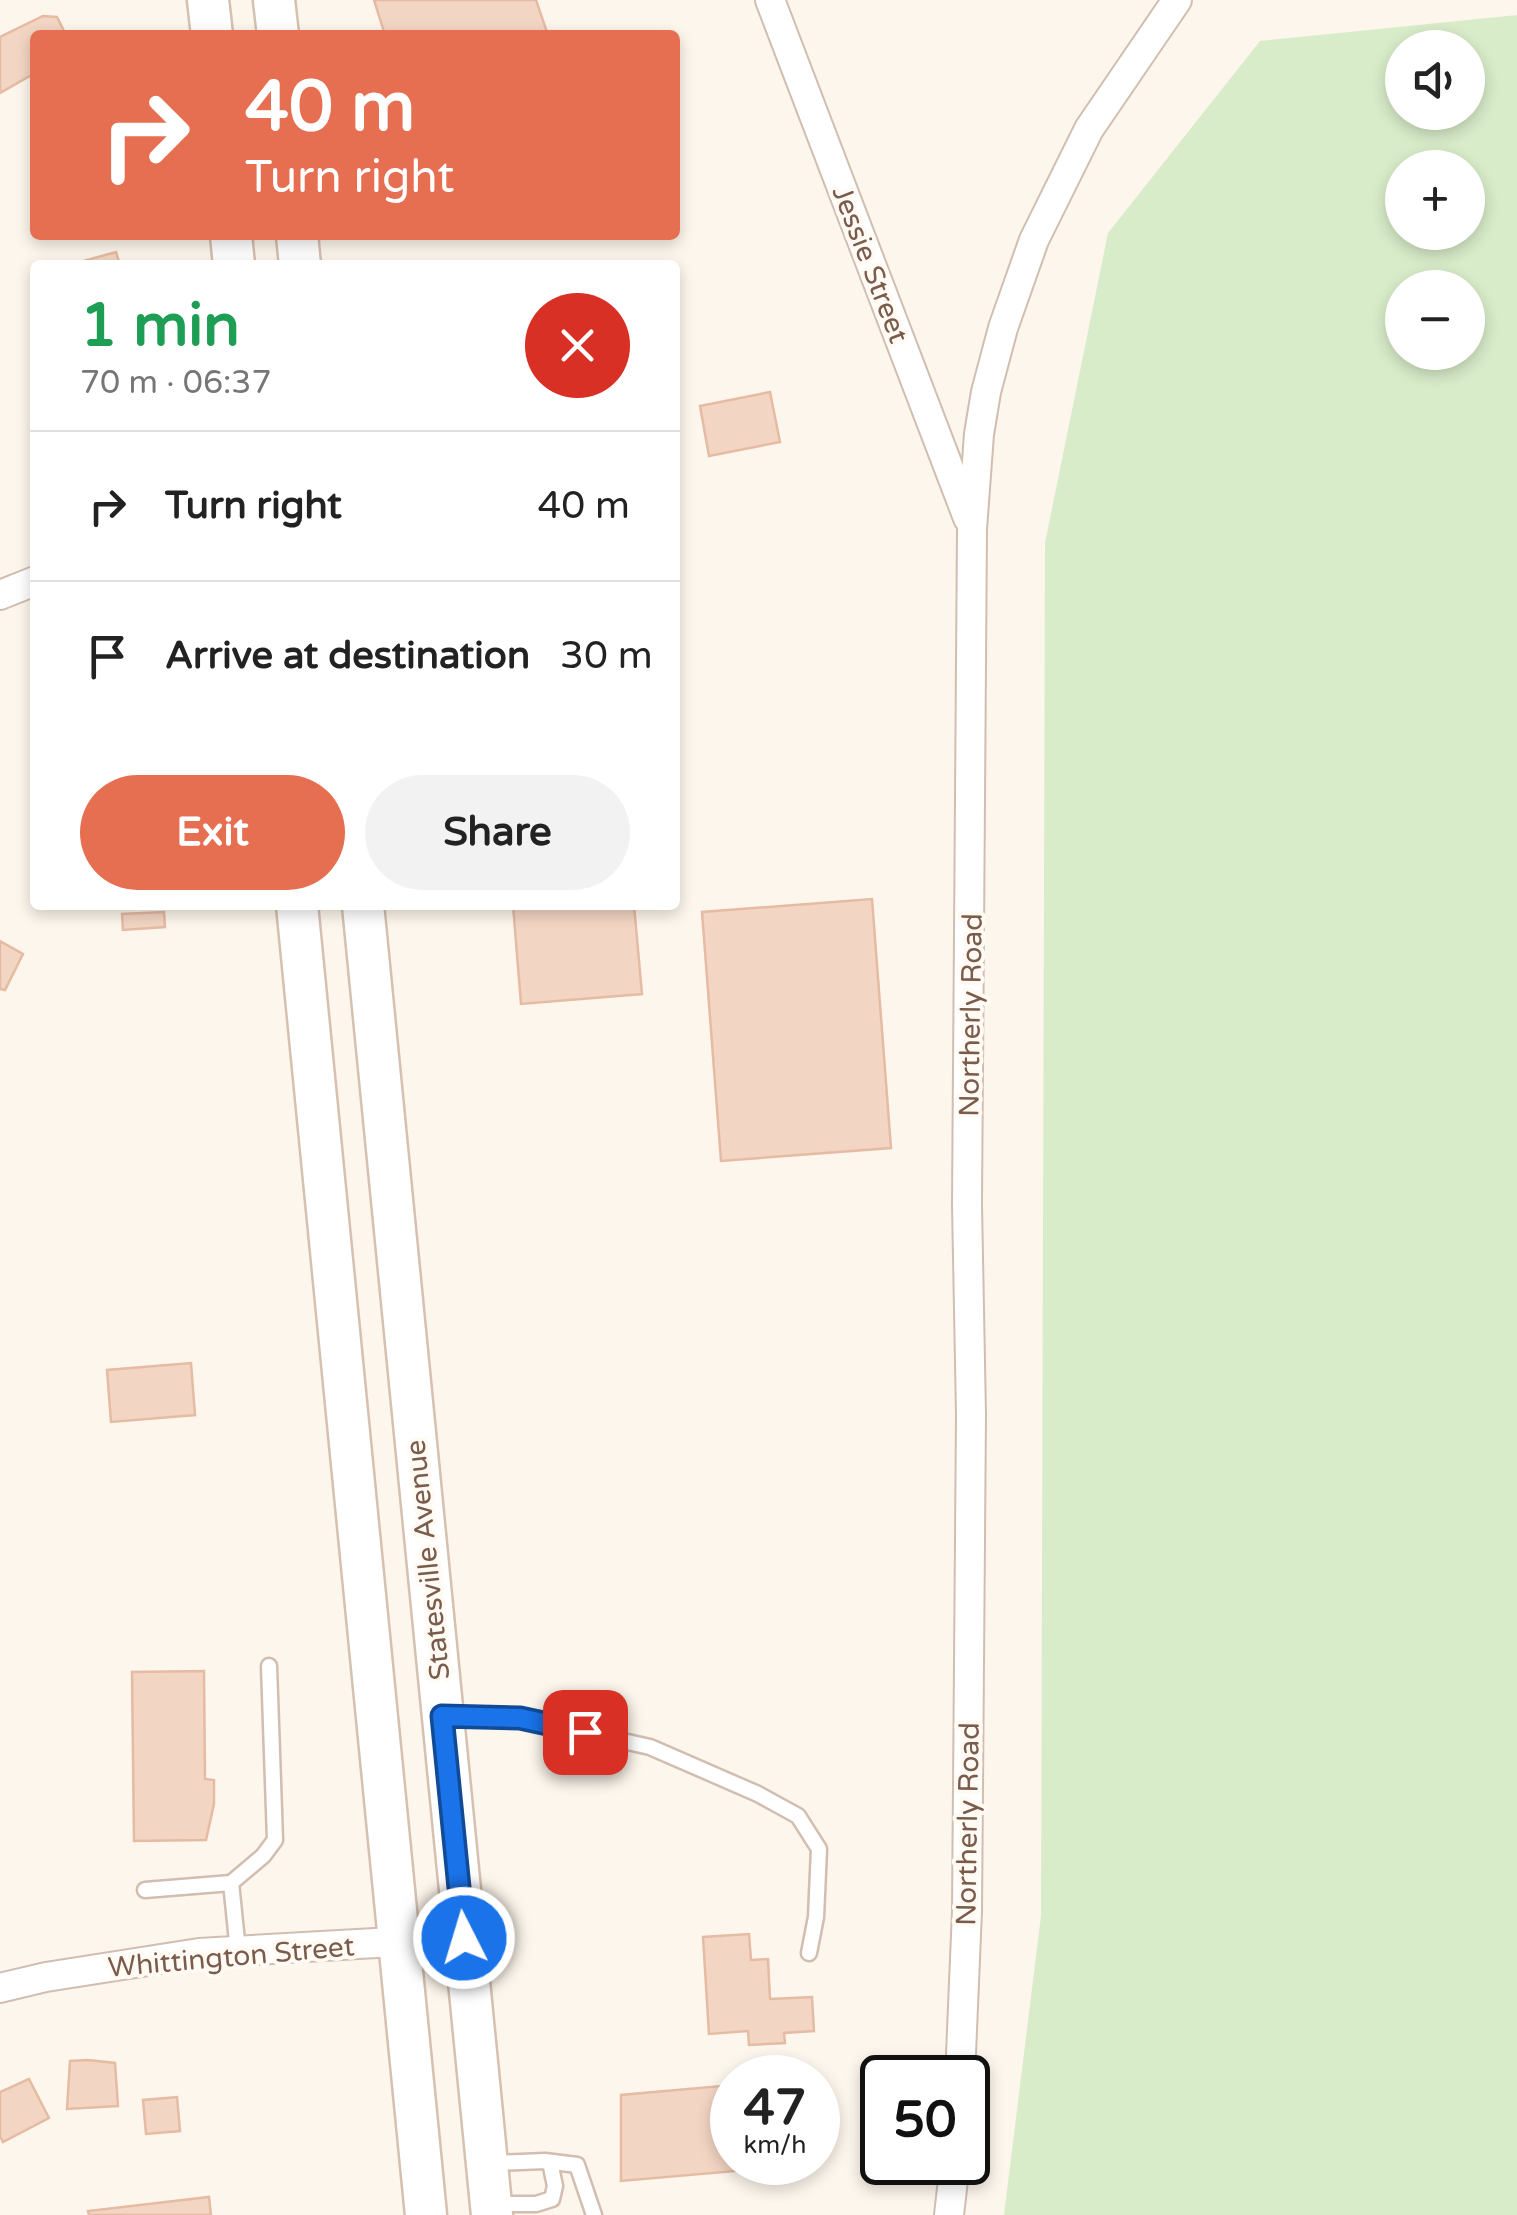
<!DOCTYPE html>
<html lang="en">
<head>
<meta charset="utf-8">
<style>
  :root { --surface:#fff; --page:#f2f2f2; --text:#222; --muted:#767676; --line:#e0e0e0; --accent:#e76f51 }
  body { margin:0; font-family:"Varela Round",sans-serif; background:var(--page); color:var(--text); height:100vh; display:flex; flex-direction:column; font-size:38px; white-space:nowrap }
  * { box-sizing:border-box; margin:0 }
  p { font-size:32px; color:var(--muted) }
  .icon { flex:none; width:55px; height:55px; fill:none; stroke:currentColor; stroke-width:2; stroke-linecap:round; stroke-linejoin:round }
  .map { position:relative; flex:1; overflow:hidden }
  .side { position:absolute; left:30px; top:260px; width:650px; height:650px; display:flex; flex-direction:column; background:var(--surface); border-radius:10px; box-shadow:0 5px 15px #0003 }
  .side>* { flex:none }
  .guide { position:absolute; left:30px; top:30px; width:650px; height:210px; border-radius:10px; box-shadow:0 5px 15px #0003; background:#e76f51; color:#fff; overflow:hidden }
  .tools { position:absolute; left:1385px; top:30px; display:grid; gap:20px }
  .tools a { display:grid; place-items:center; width:100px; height:100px; border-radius:50%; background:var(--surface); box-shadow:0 5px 15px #0003; font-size:50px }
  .speed { position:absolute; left:710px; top:2055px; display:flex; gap:20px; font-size:50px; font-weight:700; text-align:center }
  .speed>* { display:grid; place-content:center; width:130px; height:130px; border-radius:50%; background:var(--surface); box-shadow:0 5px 15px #0003; line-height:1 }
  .speed small { font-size:25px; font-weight:400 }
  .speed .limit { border:5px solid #111; border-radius:15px; background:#fff; color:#111 }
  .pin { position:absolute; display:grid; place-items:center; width:85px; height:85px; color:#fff; margin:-42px; border-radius:20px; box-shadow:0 5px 15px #0006 }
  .me { position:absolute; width:110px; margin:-55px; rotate:355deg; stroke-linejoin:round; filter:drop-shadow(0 0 8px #0008) }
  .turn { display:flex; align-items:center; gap:35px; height:210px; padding:0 50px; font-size:45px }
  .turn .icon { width:130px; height:130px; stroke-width:2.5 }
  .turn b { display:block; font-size:70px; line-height:85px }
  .round { display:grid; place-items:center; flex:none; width:105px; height:105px; border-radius:52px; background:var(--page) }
  .summary { display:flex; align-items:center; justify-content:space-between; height:170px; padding:0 50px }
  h1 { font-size:60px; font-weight:800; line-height:75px; color:#1e9e55 }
  .button { display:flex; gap:20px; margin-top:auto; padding:20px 50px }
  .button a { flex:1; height:115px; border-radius:60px; background:var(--accent); color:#fff; font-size:40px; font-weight:800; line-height:115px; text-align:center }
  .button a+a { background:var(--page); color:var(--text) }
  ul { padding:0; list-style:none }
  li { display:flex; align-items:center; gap:30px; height:150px; padding:0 50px; border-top:2px solid var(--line) }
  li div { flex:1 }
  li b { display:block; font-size:38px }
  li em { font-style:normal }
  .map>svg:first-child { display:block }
</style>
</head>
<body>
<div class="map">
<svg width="1517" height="2215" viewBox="0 0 1517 2215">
  <rect width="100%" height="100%" fill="#fdf6ec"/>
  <path fill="#d8ecc9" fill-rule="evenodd" d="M1517,15V2215H1004L1041,1916L1045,543L1108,233L1260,41ZM1402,48H1468V112H1402ZM1402,168H1468V232H1402ZM1402,288H1468V352H1402Z"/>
  <g fill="#f3d5c3" stroke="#e6bba3" stroke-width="2.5">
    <polygon points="374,0 536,0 548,35 385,35"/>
    <polygon points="43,16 57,17 66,35 35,35 35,73 0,93 0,37"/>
    <polygon points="116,252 120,265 69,265"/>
    <polygon points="770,392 780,442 709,456 700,406"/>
    <polygon points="872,899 891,1148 721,1161 702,912"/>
    <polygon points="513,905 634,905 642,994 521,1004"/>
    <polygon points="164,912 165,927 123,930 122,914"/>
    <polygon points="0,941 23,954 5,990 0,989"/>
    <polygon points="191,1363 195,1415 111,1422 107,1370"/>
    <polygon points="204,1671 205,1779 214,1780 214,1804 206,1840 134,1841 132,1672"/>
    <polygon points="749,1934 751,1960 768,1959 770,1999 812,1997 814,2031 784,2033 785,2043 749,2045 748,2031 709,2034 703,1937"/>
    <polygon points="88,2060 115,2063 118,2106 67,2109 70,2061"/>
    <polygon points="29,2079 49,2118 3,2142 0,2136 0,2092"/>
    <polygon points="732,2085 732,2162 793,2162 793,2166 621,2181 621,2095"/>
    <polygon points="177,2097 180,2131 146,2134 143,2100"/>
    <polygon points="209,2197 211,2215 89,2215 88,2211"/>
  </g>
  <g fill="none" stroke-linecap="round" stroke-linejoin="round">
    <g stroke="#d1beb0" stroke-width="19">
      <g id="service">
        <polyline points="448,1716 520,1718 650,1747 758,1794 798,1816 819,1849 816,1917 809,1953"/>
        <polyline points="145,1890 231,1883"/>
        <polyline points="238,1951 231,1883 263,1856 275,1840 269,1666"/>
        <polyline points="492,2163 545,2161 577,2165 594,2215"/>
        <polyline points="496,2204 536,2204 552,2199 555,2186 550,2162"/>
      </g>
    </g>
    <g stroke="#d1beb0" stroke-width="32">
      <g id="minor">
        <polyline points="770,0 968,518"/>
        <polyline points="0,595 35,581"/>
        <polyline points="0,1988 46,1977 199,1953 464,1938"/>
        <polyline points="960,2078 967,1911 971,1415 967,1204 972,529 979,434 986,392 1003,328 1034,240 1089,129 1177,0"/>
        <polyline points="949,2215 955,2162"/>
      </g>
    </g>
    <g stroke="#d6c0b0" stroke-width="45">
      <g id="secondary">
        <polyline points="208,0 212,35"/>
        <polyline points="274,0 278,35"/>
        <polyline points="231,235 234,265"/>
        <polyline points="297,235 300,265"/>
        <polyline points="297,905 426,2215"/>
        <polyline points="363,905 492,2215"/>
      </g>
    </g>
    <use href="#service" stroke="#fff" stroke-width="14"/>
    <use href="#minor" stroke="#fff" stroke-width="28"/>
    <use href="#secondary" stroke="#fff" stroke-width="40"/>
  </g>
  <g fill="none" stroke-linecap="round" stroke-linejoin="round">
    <g stroke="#114b97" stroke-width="25">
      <polyline id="route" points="464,1938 442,1716 520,1718 585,1732"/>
    </g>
    <use href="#route" stroke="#1a73e8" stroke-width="18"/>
  </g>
  <g text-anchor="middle" stroke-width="8" stroke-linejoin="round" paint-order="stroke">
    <g font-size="28" fill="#7a5c4d" stroke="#fffaf3">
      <text transform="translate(871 264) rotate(69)" y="10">Jessie Street</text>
      <text transform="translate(970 1015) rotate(-89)" y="10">Northerly Road</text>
      <text transform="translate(427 1560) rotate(-96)" y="10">Statesville Avenue</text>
      <text transform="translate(967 1824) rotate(-89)" y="10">Northerly Road</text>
      <text transform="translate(231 1956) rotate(-5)" y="10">Whittington Street</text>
    </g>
  </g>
</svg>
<div class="tools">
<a><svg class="icon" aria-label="sound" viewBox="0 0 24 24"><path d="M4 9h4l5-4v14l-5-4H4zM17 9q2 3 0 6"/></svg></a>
<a>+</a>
<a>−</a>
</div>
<div class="speed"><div>47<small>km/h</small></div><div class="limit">50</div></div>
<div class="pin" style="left:585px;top:1732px;background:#d93025"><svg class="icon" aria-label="arrive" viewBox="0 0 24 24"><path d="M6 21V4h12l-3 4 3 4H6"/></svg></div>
<svg class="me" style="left:464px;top:1938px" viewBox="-20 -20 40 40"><circle r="17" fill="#1a73e8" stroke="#fff" stroke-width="3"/><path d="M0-11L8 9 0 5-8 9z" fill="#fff"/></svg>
<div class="guide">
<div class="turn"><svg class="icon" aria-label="right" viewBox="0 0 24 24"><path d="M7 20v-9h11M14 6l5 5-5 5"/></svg><div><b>40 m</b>Turn right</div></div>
</div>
<section class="side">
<div class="summary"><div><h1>1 min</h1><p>70 m · 06:37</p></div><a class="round" style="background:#d93025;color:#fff"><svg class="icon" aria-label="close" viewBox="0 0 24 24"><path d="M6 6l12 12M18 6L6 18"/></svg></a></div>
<ul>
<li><svg class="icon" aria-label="right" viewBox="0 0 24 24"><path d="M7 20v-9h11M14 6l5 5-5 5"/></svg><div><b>Turn right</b></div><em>40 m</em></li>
<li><svg class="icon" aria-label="arrive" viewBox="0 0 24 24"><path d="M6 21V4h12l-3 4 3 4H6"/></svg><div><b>Arrive at destination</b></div><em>30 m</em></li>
</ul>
<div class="button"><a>Exit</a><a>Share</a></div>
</section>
</div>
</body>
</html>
